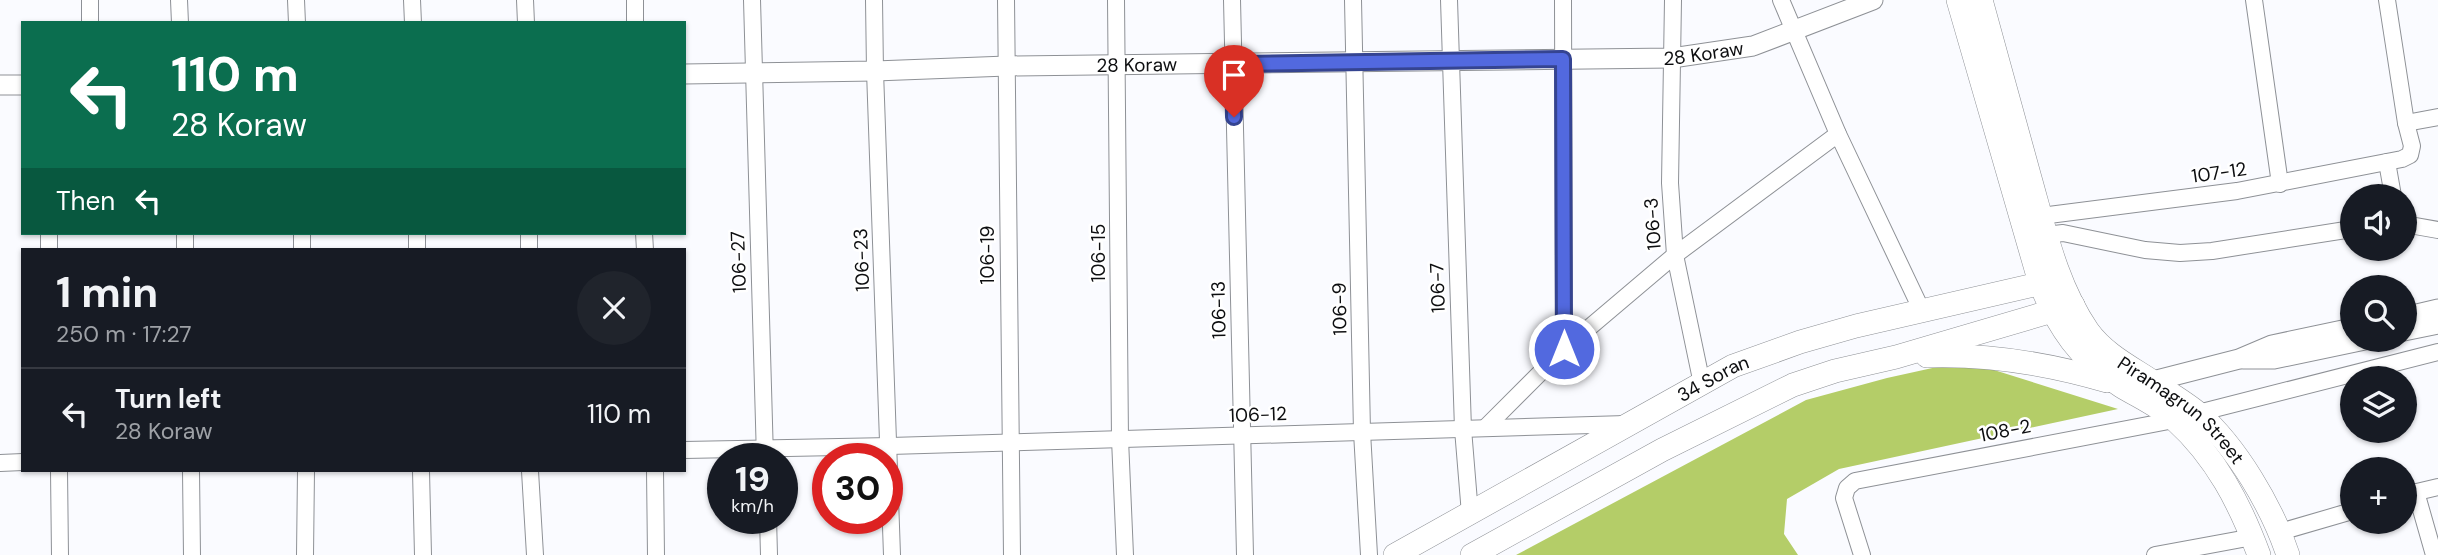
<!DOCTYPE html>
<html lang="en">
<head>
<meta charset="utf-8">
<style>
  :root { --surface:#171b24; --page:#20242c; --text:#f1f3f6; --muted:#9ea1a6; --line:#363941 }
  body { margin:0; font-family:"DM Sans",sans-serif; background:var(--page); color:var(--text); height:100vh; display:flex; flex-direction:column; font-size:26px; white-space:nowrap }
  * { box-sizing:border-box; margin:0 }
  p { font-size:23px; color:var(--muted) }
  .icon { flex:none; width:38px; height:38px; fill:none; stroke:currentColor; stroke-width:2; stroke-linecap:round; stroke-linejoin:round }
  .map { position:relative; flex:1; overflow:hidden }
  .details { position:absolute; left:21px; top:248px; width:665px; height:224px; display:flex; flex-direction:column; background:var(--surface); border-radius:0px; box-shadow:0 2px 5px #0004 }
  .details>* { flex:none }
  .top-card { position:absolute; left:21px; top:21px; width:665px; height:214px; border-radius:0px; box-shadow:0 2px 5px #0004; background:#0b6e4f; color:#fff; overflow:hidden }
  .fabs { position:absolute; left:2340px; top:184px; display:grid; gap:14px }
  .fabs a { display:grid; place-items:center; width:77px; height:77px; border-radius:50%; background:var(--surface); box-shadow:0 2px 5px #0004; font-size:35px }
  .speed { position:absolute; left:707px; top:443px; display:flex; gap:14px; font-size:35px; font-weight:700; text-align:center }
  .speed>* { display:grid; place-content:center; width:91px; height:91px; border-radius:50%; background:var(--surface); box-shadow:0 2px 5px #0004; line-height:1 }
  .speed small { font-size:18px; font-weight:400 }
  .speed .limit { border:10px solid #d22; background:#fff; color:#111 }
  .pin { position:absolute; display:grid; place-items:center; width:60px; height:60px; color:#fff; margin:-72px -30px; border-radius:50% 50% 50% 0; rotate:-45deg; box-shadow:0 0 7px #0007 }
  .pin .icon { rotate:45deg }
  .me { position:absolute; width:77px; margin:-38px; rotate:0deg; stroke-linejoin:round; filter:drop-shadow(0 0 5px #0008) }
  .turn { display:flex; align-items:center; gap:24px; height:147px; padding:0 35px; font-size:32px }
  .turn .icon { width:91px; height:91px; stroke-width:2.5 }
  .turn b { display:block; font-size:49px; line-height:60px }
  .then { display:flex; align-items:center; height:66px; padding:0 35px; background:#0003; gap:14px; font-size:26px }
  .round { display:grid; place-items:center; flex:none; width:74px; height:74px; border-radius:37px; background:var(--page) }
  .head { display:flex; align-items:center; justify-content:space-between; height:119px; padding:0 35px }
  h1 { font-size:42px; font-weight:700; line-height:52px }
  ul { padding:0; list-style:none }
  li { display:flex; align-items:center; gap:21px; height:91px; padding:0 35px; border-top:2px solid var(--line) }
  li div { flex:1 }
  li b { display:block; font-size:26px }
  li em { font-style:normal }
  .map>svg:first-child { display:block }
</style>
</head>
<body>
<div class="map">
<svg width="2438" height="555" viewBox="0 0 2438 555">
  <rect width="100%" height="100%" fill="#fafbff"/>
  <polygon fill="#b4cd68" points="1946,365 1994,370 2118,409 1839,469 1787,499 1784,534 1798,555 1516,555 1806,400 1887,378"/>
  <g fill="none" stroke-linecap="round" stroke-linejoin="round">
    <g stroke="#8e9196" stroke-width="18">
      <g id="minor">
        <polyline points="179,0 180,23"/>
        <polyline points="296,0 297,23"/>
        <polyline points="412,0 413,23"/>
        <polyline points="525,0 526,23"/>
        <polyline points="635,0 635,23"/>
        <polyline points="752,0 765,458"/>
        <polyline points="874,0 875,71 892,555"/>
        <polyline points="1006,0 1012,555"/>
        <polyline points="1116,0 1120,439 1125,555"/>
        <polyline points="1232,0 1245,555"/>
        <polyline points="1353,0 1362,432 1369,555"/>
        <polyline points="1449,0 1463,429 1470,514"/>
        <polyline points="1563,0 1564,349"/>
        <polyline points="1673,0 1670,183 1675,255 1702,384"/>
        <polyline points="1781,0 1838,134 1922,311"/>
        <polyline points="2254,0 2280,184"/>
        <polyline points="90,23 90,0"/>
        <polyline points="2406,123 2438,117"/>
        <polyline points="2387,162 2393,196"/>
        <polyline points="2041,216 2237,191 2402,159 2410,155 2412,146 2406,123 2387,0"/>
        <polyline points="2404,224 2438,230"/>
        <polyline points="49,233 49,250"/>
        <polyline points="185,233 185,250"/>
        <polyline points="302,233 302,250"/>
        <polyline points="417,233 417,250"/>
        <polyline points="529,233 529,250"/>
        <polyline points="644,233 645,250"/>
        <polyline points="2046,235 2063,233 2145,250 2180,253 2212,251 2352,229"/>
        <polyline points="2198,413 2438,352"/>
        <polyline points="1485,428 1564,349 1675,255 1838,134"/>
        <polyline points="684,450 890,446 1626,424"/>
        <polyline points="0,463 23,462"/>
        <polyline points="59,471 60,555"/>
        <polyline points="191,471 192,555"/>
        <polyline points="421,471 423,555"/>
        <polyline points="530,471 535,555"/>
        <polyline points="655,471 656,555"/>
        <polyline points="2416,492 2434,555"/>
        <polyline points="2404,495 2438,487"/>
        <polyline points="768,518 769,555"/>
        <polyline points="2280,532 2352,511"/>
        <polyline points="305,555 306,471"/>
        <polyline points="1862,555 1844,498 1847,488 1855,481 2174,420"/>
        <polyline points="2155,555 2253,537"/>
      </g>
    </g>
    <g stroke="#8e9196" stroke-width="21">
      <g id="tertiary">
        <path id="s1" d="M684,74L875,71L1007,66L1672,58L1753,46L1873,0"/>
        <polyline points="0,85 23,85"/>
        <polyline points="2404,317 2438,309"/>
        <polyline points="2404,331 2438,324"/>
        <polyline points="2243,359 2274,359 2365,340"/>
        <polyline points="2153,381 2239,359 2272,345 2352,328"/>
      </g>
    </g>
    <g stroke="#8e9196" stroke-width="24">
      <g id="secondary">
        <path d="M1958,0L2040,283C2057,326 2081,361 2121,386C2139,397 2159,406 2175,420C2216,457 2240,504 2259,555"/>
        <path id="s2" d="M1981,0C1997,59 2014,119 2030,178C2045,231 2057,286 2088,331C2106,356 2135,369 2159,386C2172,395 2186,403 2198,413C2237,447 2272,507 2288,555"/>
        <path d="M1927,356C1988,354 2049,364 2107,381"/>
        <path id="s3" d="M1395,555L1733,366L1800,342L1856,326L2060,279"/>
        <polyline points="1472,555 1662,450 1793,385 1835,371 1896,357 2073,305"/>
      </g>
    </g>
    <use href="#minor" stroke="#fff" stroke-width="16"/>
    <use href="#tertiary" stroke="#fff" stroke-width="19"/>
    <use href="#secondary" stroke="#fff" stroke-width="23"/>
  </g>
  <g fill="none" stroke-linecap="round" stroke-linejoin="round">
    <g stroke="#354491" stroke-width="18">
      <polyline id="route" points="1234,117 1233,64 1563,59 1564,349"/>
    </g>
    <use href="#route" stroke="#5269df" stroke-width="12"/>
  </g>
  <g text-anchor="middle" stroke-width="5" stroke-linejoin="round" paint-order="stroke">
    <g font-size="19" fill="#0d0e10" stroke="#fff">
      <text dy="7" stroke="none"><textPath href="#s1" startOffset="1020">28 Koraw</textPath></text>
      <text dy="7" stroke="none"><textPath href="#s1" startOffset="453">28 Koraw</textPath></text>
      <text transform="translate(2219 172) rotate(-8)" y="7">107-12</text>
      <text transform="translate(1652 224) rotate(-94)" y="7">106-3</text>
      <text transform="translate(1098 253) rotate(-90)" y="7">106-15</text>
      <text transform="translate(987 255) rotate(-90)" y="7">106-19</text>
      <text transform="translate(861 260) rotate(-92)" y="7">106-23</text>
      <text transform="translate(738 262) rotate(-92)" y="7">106-27</text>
      <text transform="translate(1437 288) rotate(-92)" y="7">106-7</text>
      <text transform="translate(1339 309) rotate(-91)" y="7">106-9</text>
      <text transform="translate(1218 310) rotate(-91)" y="7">106-13</text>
      <text dy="7" stroke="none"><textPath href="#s3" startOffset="364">34 Soran</textPath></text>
      <text dy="7" stroke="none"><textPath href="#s2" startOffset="472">Piramagrun Street</textPath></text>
      <text transform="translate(1258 414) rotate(-2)" y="7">106-12</text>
      <text transform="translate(2005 430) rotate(-11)" y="7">108-2</text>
    </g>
  </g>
</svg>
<div class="fabs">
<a><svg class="icon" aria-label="sound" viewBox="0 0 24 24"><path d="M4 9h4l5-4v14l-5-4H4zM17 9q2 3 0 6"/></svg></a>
<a><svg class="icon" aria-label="search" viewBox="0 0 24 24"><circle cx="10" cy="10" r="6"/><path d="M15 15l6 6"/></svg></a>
<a><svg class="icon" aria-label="layers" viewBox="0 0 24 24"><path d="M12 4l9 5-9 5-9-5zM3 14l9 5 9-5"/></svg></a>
<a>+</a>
</div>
<div class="speed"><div>19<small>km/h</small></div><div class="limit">30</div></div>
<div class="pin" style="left:1234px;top:117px;background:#d93025"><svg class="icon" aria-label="arrive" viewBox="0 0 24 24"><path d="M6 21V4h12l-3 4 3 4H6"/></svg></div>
<svg class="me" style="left:1564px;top:349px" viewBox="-20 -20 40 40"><circle r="17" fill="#5269df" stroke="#fff" stroke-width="3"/><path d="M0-11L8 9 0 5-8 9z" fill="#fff"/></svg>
<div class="top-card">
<div class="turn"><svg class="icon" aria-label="left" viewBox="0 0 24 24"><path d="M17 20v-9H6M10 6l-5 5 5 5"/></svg><div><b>110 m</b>28 Koraw</div></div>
<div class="then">Then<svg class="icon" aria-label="left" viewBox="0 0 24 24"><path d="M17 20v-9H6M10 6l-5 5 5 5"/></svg></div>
</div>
<section class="details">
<div class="head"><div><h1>1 min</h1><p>250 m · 17:27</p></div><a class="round"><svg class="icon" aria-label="close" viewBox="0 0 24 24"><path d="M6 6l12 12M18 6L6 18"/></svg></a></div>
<ul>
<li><svg class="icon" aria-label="left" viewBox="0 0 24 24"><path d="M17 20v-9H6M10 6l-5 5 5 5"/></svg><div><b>Turn left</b><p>28 Koraw</p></div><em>110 m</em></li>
</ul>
</section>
</div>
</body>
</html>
